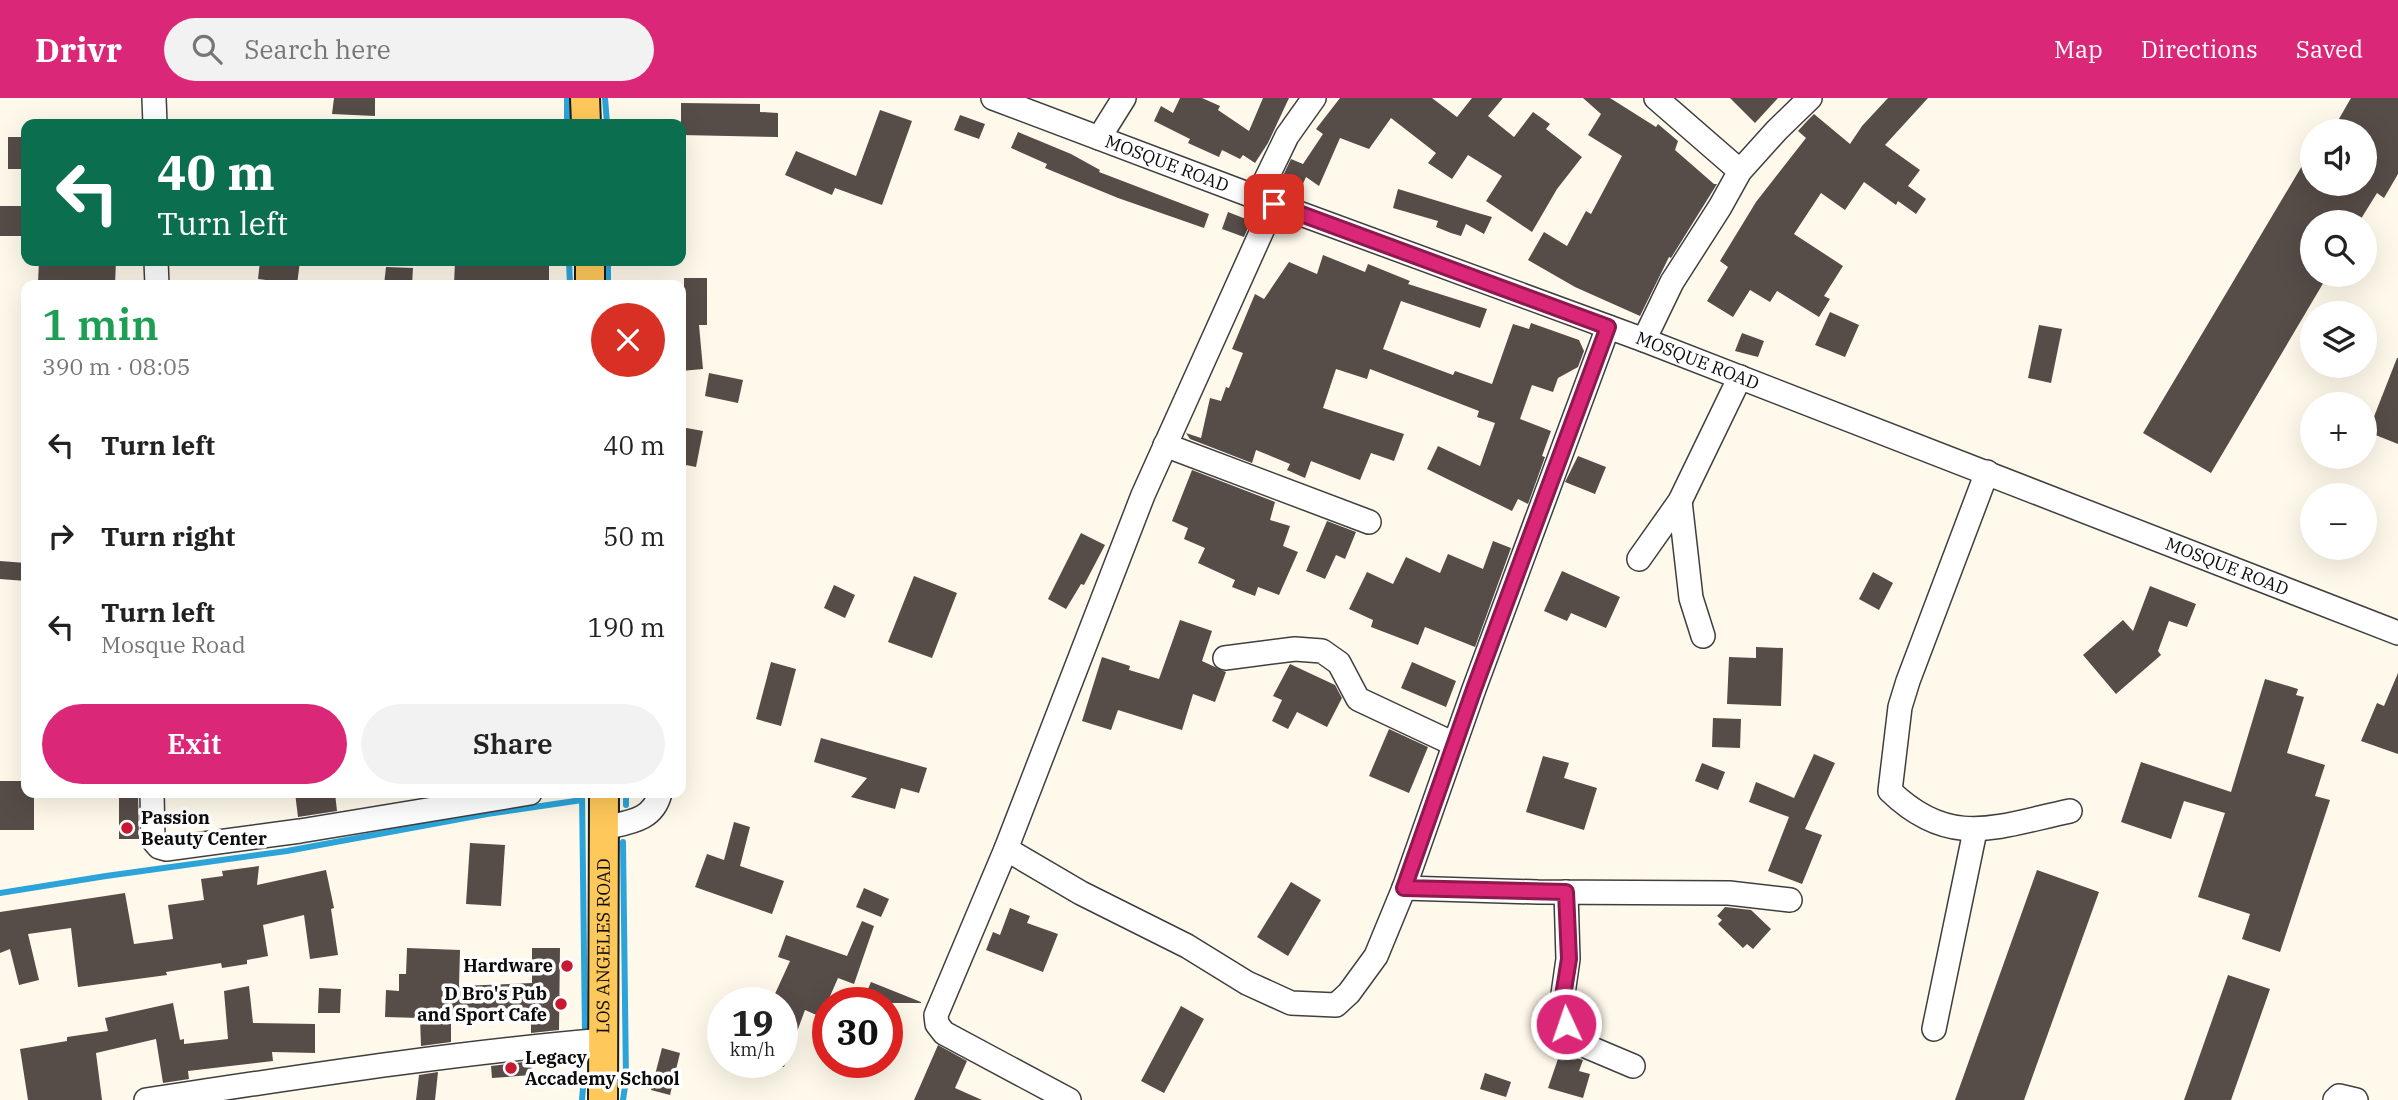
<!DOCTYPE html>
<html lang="en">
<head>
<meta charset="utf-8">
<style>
  :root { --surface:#fff; --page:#f2f2f2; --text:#222; --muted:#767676; --accent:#db2777 }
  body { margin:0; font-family:"IBM Plex Serif",serif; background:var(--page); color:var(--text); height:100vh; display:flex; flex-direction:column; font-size:26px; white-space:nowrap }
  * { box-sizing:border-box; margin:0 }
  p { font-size:23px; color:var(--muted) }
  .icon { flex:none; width:38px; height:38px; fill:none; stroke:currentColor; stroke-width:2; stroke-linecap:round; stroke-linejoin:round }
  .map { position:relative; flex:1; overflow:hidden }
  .sheet { position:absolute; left:21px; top:182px; width:665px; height:518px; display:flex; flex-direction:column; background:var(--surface); border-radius:14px; box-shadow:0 7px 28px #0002 }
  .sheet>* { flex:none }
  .hud { position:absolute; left:21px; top:21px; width:665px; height:147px; border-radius:14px; box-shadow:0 7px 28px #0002; background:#0b6e4f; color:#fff; overflow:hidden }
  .controls { position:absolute; left:2300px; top:21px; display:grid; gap:14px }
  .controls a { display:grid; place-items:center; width:77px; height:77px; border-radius:50%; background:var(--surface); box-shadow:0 7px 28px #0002; font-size:35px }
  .speed { position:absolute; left:707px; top:889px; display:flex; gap:14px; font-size:35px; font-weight:700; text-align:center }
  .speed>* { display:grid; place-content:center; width:91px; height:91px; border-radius:50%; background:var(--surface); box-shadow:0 7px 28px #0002; line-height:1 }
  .speed small { font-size:18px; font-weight:400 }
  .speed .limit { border:10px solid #d22; background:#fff; color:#111 }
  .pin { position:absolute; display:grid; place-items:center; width:60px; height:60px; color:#fff; margin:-30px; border-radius:14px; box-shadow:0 4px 10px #0006 }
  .me { position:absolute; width:77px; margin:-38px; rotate:357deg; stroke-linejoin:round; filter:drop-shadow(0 0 5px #0008) }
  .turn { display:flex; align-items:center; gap:24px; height:147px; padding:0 21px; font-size:32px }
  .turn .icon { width:91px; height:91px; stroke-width:2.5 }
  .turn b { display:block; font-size:49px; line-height:60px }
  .round { display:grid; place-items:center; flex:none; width:74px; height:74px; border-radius:37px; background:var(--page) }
  .overview { display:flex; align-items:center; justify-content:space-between; height:119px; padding:0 21px }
  h1 { font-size:42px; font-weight:600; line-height:52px; color:#1e9e55 }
  .primary-button { display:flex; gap:14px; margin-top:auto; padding:14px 21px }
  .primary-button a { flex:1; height:80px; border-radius:42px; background:var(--accent); color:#fff; font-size:28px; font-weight:600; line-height:80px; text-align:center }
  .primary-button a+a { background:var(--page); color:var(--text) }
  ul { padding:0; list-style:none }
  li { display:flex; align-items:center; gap:21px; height:91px; padding:0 21px }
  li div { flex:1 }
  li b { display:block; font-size:26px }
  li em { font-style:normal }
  header { display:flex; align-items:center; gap:42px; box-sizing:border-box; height:98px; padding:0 35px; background:var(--accent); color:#fff }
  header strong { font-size:33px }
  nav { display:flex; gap:38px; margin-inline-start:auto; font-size:24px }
  .search { width:490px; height:63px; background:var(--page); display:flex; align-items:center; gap:18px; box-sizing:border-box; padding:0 24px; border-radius:38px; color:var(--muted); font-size:26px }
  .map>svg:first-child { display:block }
</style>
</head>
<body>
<header>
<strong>Drivr</strong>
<div class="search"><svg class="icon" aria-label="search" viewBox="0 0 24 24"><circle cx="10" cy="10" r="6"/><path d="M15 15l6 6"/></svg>Search here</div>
<nav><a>Map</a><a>Directions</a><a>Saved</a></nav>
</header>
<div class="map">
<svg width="2398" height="1002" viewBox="0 0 2398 1002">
  <rect width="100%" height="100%" fill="#fff9eb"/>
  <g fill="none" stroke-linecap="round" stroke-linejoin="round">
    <g stroke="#2ca4d9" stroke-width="6">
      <polyline points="567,0 567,26"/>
      <polyline points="605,0 607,26"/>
      <polyline points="569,163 570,187"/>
      <polyline points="608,163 608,187"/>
      <polyline points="582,695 585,936"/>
      <polyline points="626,695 626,707"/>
      <polyline points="611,699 624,695"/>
      <polyline points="0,795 106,778 287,753 487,716 582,702"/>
      <polyline points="582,1002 584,978"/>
      <polyline points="623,1002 626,982 623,744"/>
    </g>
  </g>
  <g fill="#564c48">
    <polygon points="334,0 375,0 375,18 332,16"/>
    <polygon points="1180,0 1202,0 1220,8 1218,12 1249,33 1263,0 1289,0 1268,45 1255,65 1243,57 1240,61 1222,52 1219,59 1188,45 1190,41 1154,23 1161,8 1173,15"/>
    <polygon points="1340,0 1432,0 1457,19 1472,0 1503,0 1488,18 1514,39 1533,14 1550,26 1546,31 1582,59 1557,91 1532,134 1486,103 1502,78 1468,57 1452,81 1428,65 1436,55 1391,20 1369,51 1340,40 1319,88 1306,79 1301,90 1281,82 1291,61 1303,66 1323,36 1316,31"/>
    <polygon points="1583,0 1610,0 1656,29 1658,26 1678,43 1675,52 1714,86 1717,86 1671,160 1669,159 1640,218 1575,189 1528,162 1544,134 1567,148 1586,113 1591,116 1622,58 1588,37 1601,16"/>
    <polygon points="1730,0 1778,0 1755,25"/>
    <polygon points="1888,0 1928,0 1885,47 1920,72 1908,88 1926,101 1916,116 1898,103 1896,107 1864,84 1845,112 1821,95 1794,136 1843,168 1824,198 1830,201 1819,219 1777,193 1770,204 1750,192 1733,219 1707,203 1728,169 1720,163 1756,104 1806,40 1798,33 1807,23 1814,16 1850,46 1862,28"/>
    <polygon points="2351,0 2398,0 2398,76 2384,100 2377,95 2359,124 2312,124 2312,177 2328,177 2211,375 2143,335 2312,51 2312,86 2364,86 2364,33 2332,33"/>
    <polygon points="681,5 760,6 760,14 778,15 778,39 681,37"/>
    <polygon points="880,12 912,23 882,107 835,90 832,97 785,77 796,53 856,78"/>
    <polygon points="960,17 985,26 979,41 954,32"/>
    <polygon points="1018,34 1071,56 1100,72 1099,74 1209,116 1204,130 1118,100 1045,70 1047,66 1011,50"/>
    <rect x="8" y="39" width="18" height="32"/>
    <polygon points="1398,91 1471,113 1492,119 1484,136 1466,126 1461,138 1451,135 1436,129 1438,123 1393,110"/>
    <rect x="0" y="108" width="26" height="30"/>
    <polygon points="1228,114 1251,123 1244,139 1222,131"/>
    <polygon points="1323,157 1365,174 1368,166 1410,183 1408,186 1487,211 1480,230 1401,203 1383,251 1453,277 1455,273 1492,286 1513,226 1529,231 1531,225 1579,242 1584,253 1578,269 1558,280 1553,294 1532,287 1520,321 1551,333 1542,358 1545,359 1528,406 1518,401 1512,413 1427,371 1438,348 1480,368 1495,325 1477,319 1479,313 1370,271 1367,281 1336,271 1323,310 1404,336 1394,363 1371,355 1360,382 1311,363 1305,380 1287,372 1290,366 1256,352 1252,365 1190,341 1186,335 1201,340 1210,300 1221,303 1226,289 1229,290 1243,255 1232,251 1255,196 1264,201 1289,164 1317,176"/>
    <polygon points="39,163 116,163 115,186 38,184"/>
    <polygon points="260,163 300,163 297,187 266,187 266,182 258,181"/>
    <polygon points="455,163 549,163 549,187 454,187"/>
    <polygon points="386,169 413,170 412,187 384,187"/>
    <polygon points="684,180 707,180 707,227 699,227 703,271 681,273 681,249 684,249"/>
    <polygon points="1830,214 1859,227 1845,259 1815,247"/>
    <polygon points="2039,227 2062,231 2051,285 2028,280"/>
    <polygon points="1742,235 1764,243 1758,259 1735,253"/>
    <polygon points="2397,260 2398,260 2398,346 2368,334"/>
    <polygon points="709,275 743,282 738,305 705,298"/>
    <polygon points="681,329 703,333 696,369 681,366"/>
    <polygon points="1578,358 1606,369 1595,396 1565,384"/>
    <polygon points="1192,372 1275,404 1270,422 1290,428 1283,448 1298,454 1279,497 1258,489 1255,498 1232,489 1235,482 1198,465 1205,450 1184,441 1188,430 1172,423"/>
    <polygon points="1327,423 1356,434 1345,461 1336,457 1325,481 1306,473"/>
    <polygon points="1081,435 1105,447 1084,487 1081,486 1066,511 1048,501"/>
    <polygon points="1493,443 1511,450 1475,549 1425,529 1418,547 1371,529 1373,522 1349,511 1367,474 1393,486 1406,459 1440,475 1448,456 1483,471"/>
    <polygon points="0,463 26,465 26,483 0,481"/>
    <polygon points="1562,473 1620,499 1606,530 1571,515 1567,523 1544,513"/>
    <polygon points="1873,474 1893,485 1879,512 1859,501"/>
    <polygon points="914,478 957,495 932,560 888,544"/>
    <polygon points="834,487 855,497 845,520 824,510"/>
    <polygon points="2150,488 2196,506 2187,529 2169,523 2158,553 2161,557 2116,596 2083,557 2123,522 2133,533"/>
    <polygon points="1180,522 1212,533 1202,563 1226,574 1215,604 1193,596 1182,632 1118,612 1111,632 1082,623 1102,559 1130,568 1129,572 1159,581"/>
    <polygon points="1756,549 1783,550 1781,608 1727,606 1729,559 1756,560"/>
    <polygon points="771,564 796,571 781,628 756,621"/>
    <polygon points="1412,564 1456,583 1446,609 1401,590"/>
    <polygon points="1290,566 1335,587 1342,600 1327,629 1297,614 1288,631 1272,623 1282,602 1273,598"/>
    <polygon points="2398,575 2398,656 2361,643 2377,605 2384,608"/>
    <polygon points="2265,581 2298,591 2296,597 2304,599 2287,655 2325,667 2315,698 2330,702 2280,854 2242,841 2250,816 2198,799 2225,715 2184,703 2171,741 2121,724 2141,664 2231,694"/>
    <polygon points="1713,620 1741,621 1740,650 1712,649"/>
    <polygon points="1389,631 1428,649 1409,695 1369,678"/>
    <polygon points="821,640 927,670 919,695 901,690 895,711 851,699 867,680 814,664"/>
    <polygon points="1814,656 1835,665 1805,731 1822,737 1802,786 1768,773 1789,719 1749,704 1756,684 1794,700"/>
    <polygon points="1543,658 1569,665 1564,680 1597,690 1584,732 1526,714"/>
    <polygon points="1702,665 1725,674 1718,692 1695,683"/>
    <polygon points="0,683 26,683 26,695 34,695 34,732 0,732"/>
    <polygon points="119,695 138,695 139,741 119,741"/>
    <polygon points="295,695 335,695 337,713 298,719"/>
    <polygon points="734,724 750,729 740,768 784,783 772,816 695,789 707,756 724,762"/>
    <polygon points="470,745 505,747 501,808 466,806"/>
    <polygon points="259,768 257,787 326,772 334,810 331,811 338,857 310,861 304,817 263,827 268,858 247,862 247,866 222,870 221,865 166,874 167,877 78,889 71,830 28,836 39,882 19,887 10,851 0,855 0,814 125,795 134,846 173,841 168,807 204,802 201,781 223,778 222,773"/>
    <polygon points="2037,772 2099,794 2024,1002 1955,1002"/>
    <polygon points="1291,784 1321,802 1288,858 1257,839"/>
    <polygon points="864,790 889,801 881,819 856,809"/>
    <polygon points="1725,809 1751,812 1771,831 1753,851 1747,846 1743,850 1718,826 1722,822 1717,818"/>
    <polygon points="1010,810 1030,818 1027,825 1058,836 1043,874 986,852 993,834 1000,837"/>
    <polygon points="862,823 874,828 854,886 838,880 821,919 805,912 784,969 782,969 782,901 774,898 790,863 778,859 786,837 847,858"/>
    <polygon points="407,850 460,852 459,888 532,885 532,850 560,850 559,932 531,935 531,919 498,920 498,914 466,915 466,921 451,920 451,944 421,948 420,920 385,919 386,892 399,893 399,876 406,876"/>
    <polygon points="2228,877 2270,891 2231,1002 2184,1002"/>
    <polygon points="871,884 921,904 921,905 862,905"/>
    <polygon points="249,888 253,925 315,926 315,955 272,954 273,963 188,973 189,981 163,985 156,941 96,955 102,1002 28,1002 20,951 67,943 67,939 108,933 105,920 173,905 180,942 184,941 184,946 228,941 224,893"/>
    <polygon points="319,890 341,891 340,915 318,915"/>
    <polygon points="1181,908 1204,921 1164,995 1141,983"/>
    <polygon points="938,947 967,963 955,990 982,1002 914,1002"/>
    <polygon points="662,950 680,955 670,997 651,992"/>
    <polygon points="1560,955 1583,962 1579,973 1590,976 1583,1000 1548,990"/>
    <polygon points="531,963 532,977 492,980 491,968"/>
    <polygon points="438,974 435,1002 416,1002 419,977"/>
    <polygon points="1485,975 1511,984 1506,999 1480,991"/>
  </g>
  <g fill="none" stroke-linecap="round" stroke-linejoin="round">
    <g stroke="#3f3f3f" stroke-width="26">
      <g id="minor">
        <polyline points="154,0 155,26"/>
        <path id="s1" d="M993,0L1274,106L1644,242L2398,535"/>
        <polyline points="1656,0 1740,73"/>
        <polyline points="1099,40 1124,0"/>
        <polyline points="1257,100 1287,38 1314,0"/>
        <polyline points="156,163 157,187"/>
        <polyline points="1644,242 1672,184 1720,109 1740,73 1777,32 1810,0"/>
        <polyline points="1165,347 1369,424"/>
        <path d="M1987,374L1908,583L1900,609L1890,693C1951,752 1998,728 2070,713"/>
        <polyline points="1680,403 1691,500 1703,538"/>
        <polyline points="1639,461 1680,403 1740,279"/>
        <polyline points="1225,560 1295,551 1322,553 1339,565 1358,601 1454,646"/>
        <polyline points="152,695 153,742 159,749 166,751 300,733 530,695"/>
        <path d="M604,730C629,724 653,723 660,695"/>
        <polyline points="1006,751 1081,795 1187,848 1247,885 1291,905 1336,907 1349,895 1376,858 1404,790 1474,591 1608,229"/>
        <polyline points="1404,790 1538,794 1729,795 1790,802"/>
        <polyline points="1566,794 1568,861 1562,903 1566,926 1588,949 1633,968"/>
        <polyline points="1934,931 1975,733"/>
        <path d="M146,1002C299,979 451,955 605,942"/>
        <polyline points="1069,1002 944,935 937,926 936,917 1006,751 1143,397 1274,106"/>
        <polyline points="2335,1002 2339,998 2356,1002"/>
      </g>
    </g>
    <g stroke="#1d1d1d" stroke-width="32">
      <g id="major">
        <polyline points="585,0 586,26"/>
        <polyline points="590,163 590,187"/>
        <path id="s2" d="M603,1002L604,695"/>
      </g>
    </g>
    <use href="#minor" stroke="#fff" stroke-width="23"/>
    <use href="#major" stroke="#ffc85b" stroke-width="28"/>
  </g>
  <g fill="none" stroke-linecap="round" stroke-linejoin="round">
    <g stroke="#8e194d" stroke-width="18">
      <polyline id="route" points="1274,106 1608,229 1474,591 1404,790 1566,794 1569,861 1562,904 1566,926"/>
    </g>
    <use href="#route" stroke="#db2777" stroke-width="12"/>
  </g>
  <g fill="#c71931" stroke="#fff" stroke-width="2.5">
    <circle cx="127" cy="730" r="7"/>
    <circle cx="567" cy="868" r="7"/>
    <circle cx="561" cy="906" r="7"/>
    <circle cx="511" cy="970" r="7"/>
  </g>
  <g text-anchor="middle" stroke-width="7" stroke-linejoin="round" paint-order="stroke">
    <g font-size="18" fill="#0c0c0c" stroke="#fff">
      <text dy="6" stroke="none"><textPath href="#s1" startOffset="186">MOSQUE ROAD</textPath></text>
      <text dy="6" stroke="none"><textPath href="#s1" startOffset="752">MOSQUE ROAD</textPath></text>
      <text dy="6" stroke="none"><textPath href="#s1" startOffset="1320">MOSQUE ROAD</textPath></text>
      <text dy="6" stroke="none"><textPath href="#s2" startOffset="154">LOS ANGELES ROAD</textPath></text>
    </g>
    <g font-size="18" font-weight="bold" fill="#0c0c0c" stroke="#fff" text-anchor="start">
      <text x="141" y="726">Passion<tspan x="141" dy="21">Beauty Center</tspan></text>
      <text x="553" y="874" text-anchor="end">Hardware</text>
      <text x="547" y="902" text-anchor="end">D Bro's Pub<tspan x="547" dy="21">and Sport Cafe</tspan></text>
      <text x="525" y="966">Legacy<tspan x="525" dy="21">Accademy School</tspan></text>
    </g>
  </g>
</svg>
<div class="controls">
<a><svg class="icon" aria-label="sound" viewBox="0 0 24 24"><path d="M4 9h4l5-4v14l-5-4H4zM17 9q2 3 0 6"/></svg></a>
<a><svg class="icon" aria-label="search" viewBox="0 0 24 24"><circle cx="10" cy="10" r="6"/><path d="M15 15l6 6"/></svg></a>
<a><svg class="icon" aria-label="layers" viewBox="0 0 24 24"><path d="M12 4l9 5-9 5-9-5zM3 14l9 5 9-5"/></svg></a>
<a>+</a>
<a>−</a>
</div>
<div class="speed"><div>19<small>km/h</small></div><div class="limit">30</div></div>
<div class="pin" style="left:1274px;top:106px;background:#d93025"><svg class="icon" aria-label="arrive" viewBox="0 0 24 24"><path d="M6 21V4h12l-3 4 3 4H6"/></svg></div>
<svg class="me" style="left:1566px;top:926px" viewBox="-20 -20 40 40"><circle r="17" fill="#db2777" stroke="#fff" stroke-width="3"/><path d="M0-11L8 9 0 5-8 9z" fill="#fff"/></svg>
<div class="hud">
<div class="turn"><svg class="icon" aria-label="left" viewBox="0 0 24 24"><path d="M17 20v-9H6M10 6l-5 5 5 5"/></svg><div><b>40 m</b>Turn left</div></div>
</div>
<section class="sheet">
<div class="overview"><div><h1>1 min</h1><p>390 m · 08:05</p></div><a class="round" style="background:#d93025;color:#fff"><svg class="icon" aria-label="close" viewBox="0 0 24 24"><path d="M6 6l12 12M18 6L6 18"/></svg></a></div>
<ul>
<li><svg class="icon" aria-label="left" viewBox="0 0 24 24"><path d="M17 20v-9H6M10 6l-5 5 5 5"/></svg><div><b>Turn left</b></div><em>40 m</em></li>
<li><svg class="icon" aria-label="right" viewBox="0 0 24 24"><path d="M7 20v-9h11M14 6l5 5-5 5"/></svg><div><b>Turn right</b></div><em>50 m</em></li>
<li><svg class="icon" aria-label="left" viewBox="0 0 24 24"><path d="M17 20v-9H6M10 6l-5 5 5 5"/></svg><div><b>Turn left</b><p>Mosque Road</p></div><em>190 m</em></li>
</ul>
<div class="primary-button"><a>Exit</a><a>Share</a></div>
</section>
</div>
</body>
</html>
